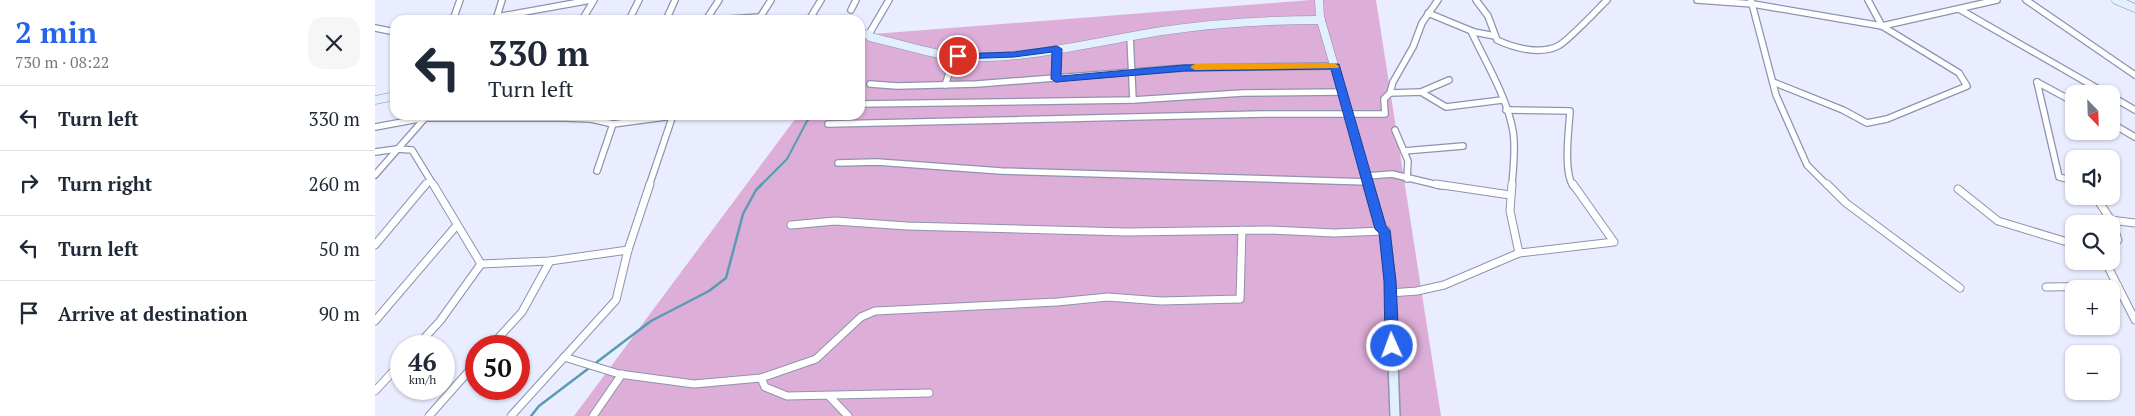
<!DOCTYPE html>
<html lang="en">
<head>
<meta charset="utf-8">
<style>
  :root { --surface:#fff; --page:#f6f6f7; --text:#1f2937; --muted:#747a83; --line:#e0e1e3; --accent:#2563eb }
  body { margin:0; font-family:"PT Serif",serif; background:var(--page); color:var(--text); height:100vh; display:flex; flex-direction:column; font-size:19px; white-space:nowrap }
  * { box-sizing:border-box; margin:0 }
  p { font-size:16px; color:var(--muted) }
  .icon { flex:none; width:28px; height:28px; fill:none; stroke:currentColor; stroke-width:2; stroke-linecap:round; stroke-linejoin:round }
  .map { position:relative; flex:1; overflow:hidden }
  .drawer { display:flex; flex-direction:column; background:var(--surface); width:375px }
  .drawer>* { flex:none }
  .top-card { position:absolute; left:15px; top:15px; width:475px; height:105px; border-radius:15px; box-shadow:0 1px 4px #0004; background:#fff; color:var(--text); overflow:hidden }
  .needle { width:32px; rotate:157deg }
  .tools { position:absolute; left:1690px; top:85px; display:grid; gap:10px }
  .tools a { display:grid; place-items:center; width:55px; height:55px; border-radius:10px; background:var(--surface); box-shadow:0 1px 4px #0004; font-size:25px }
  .speed { position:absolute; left:15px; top:335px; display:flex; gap:10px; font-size:25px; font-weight:700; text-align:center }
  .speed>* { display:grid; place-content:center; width:65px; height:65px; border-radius:50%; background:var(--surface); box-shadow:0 1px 4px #0004; line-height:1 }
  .speed small { font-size:12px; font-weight:400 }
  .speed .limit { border:8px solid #d22; background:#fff; color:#111 }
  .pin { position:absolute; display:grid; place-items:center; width:42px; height:42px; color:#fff; margin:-21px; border:2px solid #fff; border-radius:50%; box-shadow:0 1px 5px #0007 }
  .me { position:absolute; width:55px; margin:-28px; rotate:358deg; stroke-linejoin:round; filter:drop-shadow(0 0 4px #0008) }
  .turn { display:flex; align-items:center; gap:18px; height:105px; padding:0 15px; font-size:22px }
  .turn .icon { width:65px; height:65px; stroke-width:2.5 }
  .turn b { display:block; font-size:35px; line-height:42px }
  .round { display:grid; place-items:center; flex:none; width:52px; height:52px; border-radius:15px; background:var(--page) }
  .summary { display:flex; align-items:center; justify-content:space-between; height:85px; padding:0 15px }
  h1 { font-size:30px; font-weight:800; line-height:38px; color:var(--accent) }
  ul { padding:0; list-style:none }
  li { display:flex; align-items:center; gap:15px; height:65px; padding:0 15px; border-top:1px solid var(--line) }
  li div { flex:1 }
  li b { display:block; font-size:19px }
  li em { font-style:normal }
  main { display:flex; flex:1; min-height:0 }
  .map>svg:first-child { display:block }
</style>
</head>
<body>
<main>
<section class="drawer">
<div class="summary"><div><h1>2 min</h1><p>730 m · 08:22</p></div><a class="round"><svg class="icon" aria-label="close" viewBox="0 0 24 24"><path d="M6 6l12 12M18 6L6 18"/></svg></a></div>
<ul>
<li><svg class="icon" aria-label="left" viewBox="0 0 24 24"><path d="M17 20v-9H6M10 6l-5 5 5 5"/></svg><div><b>Turn left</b></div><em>330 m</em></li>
<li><svg class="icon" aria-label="right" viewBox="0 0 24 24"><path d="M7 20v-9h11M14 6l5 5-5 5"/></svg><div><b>Turn right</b></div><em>260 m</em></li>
<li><svg class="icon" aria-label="left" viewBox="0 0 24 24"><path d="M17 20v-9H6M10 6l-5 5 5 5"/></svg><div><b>Turn left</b></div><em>50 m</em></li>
<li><svg class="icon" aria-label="arrive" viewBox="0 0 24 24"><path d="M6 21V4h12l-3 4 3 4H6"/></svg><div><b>Arrive at destination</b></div><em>90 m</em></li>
</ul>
</section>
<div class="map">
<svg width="1760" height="416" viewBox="0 0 1760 416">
  <rect width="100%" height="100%" fill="#eaedff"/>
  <polygon fill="#ddaed8" points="936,0 1001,0 1066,416 199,416 423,115 485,115 485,35"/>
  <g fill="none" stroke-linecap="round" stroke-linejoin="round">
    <g stroke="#589bb3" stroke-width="2">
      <polyline points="485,51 489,47"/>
      <polyline points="385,186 412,159 432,121 439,115"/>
    </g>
    <polyline stroke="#589bb3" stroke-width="2.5" points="156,416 164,406 276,321 334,291 351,278 368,214 381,190 387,184"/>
    <g stroke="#8e93ae" stroke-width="8">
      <g id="street-far1">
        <path d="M1101,0L1113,16L1122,40C1139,48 1165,55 1183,46C1193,41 1222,10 1232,0"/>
        <polyline points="1322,0 1378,4 1507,26 1622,0"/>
        <polyline points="1376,0 1401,95 1432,165 1453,186"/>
        <polyline points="1651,0 1760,75"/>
        <polyline points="1584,9 1732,94"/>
        <polyline points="476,10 481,0"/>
        <polyline points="1053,13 1099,32 1120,36"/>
        <polyline points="122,17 216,0"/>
        <polyline points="384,19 396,0"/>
        <polyline points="78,20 85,0"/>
        <polyline points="121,20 127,0"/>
        <polyline points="207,20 219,0"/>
        <polyline points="254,20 264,0"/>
        <polyline points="291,20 300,0"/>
        <polyline points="331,20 344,0"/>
        <polyline points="339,20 385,17"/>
        <polyline points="434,20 446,0"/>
        <polyline points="0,28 20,32"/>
        <path d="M1096,31C1111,63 1132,97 1138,131C1141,149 1138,168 1137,186"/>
        <polyline points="494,34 514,0"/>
        <polyline points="755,36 758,100"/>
        <polyline points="681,79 682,49"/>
        <polyline points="1398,82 1468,110 1492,123 1512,119 1592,86 1584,73 1507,26 1493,0"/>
        <polyline points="1662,82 1684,177 1699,181"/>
        <polyline points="1662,82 1699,102"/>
        <polyline points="495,84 522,86 602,84 809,68 960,66"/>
        <polyline points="570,85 580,56"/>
        <polyline points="1046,92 1074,80"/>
        <polyline points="1015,93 1046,92 1071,107 1127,100"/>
        <polyline points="1736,96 1760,110"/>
        <polyline points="485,104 758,100 868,93 968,92"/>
        <path d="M1131,110L1195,111C1194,129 1188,171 1198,186"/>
        <polyline points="1736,123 1760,137"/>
        <polyline points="453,124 888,114 1010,114 1009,99 1015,93 1018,82 1038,47 1047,23 1063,0"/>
        <polyline points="0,127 49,118 190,118 216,119 238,124 298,116"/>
        <polyline points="1020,130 1033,161 1032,179"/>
        <polyline points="1029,151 1088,146"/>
        <polyline points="0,152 22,149 37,150 59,186"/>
        <polyline points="463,163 502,162 626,171 993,182"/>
        <polyline points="222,171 238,124"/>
        <polyline points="0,175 50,118"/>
        <polyline points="992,176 1017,174 1067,186"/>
        <polyline points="50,186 55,180"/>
        <polyline points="274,186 298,115"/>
      </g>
    </g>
    <g stroke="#8e93ae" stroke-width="9">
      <g id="street">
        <polyline points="58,184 106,264 175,261 253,250"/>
        <polyline points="1061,184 1135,195"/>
        <polyline points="1137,184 1135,211 1144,253"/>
        <polyline points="1452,184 1471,203 1585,288"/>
        <polyline points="1583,189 1623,221 1699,244"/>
        <polyline points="1720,196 1736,220 1743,240 1736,244"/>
        <polyline points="1736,220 1760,223"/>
        <polyline points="416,225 460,221 532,226 752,232 893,230 959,233 1009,231"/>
        <polyline points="0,245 51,184"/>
        <polyline points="1730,261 1760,320"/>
        <polyline points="1671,287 1743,286"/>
        <polyline points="1015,293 1042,291 1069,285 1144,253 1239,242 1198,184"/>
        <polyline points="0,321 82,225"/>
        <polyline points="42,346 65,321 106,264"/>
        <polyline points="116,346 147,312 175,261"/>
        <polyline points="189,357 244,374 319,384 386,378 441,359 486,317 500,311 682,302 733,297 786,301 865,299 867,230"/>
        <polyline points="386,378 390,387 412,396 554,393"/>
        <polyline points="0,391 26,363"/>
        <polyline points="454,396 473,416"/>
        <polyline points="54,416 101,363"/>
        <polyline points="136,416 241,300 253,250 275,184"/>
        <polyline points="218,416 247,374"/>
      </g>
    </g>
    <g stroke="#8e93ae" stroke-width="9">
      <g id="secondary-far1">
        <polyline points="944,0 945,17 994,186"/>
        <polyline points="1741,0 1760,8"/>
        <path d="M485,35L494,34L495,37C527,44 559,56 592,57C657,59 722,41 787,31C840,23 893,20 946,20"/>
        <polyline points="0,100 20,96"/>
      </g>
    </g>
    <g stroke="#8e93ae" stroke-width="12">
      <polyline id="secondary" points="993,184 1006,229 1010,231 1015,281 1020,416"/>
    </g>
    <use href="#street-far1" stroke="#fff" stroke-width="5.5"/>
    <use href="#street" stroke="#fff" stroke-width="7"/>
    <use href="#secondary-far1" stroke="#e2effc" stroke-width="8"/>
    <use href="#secondary" stroke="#e2effc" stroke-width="9"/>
  </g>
  <polygon fill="#2563eb" stroke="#184099" points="682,46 687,49 686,76 809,65 964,64 1011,226 1015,231 1021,281 1024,346 1022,349 1017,351 1012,349 1010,346 1009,281 1004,233 1000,229 956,69 809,71 681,82 676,79 677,52 639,57 583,59 578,56 583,54 639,52"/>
  <polygon fill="#f59e0b" points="959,63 964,66 963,68 820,70 815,67 820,64"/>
</svg>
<div class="tools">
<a><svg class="needle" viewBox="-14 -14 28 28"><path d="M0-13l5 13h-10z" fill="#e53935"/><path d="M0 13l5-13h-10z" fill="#747a83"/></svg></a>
<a><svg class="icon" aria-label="sound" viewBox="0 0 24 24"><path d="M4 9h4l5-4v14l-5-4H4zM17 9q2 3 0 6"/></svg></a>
<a><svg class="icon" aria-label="search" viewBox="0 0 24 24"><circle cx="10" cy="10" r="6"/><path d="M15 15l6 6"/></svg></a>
<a>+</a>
<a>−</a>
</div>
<div class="speed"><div>46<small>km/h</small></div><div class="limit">50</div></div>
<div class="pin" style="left:583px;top:56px;background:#d93025"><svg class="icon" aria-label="arrive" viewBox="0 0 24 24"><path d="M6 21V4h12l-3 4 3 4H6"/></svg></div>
<svg class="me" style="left:1017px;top:346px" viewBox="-20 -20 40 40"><circle r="17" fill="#2563eb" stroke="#fff" stroke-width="3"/><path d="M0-11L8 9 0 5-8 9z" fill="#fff"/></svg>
<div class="top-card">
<div class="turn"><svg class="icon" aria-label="left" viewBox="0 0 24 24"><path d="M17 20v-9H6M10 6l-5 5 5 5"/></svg><div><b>330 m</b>Turn left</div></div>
</div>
</div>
</main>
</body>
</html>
